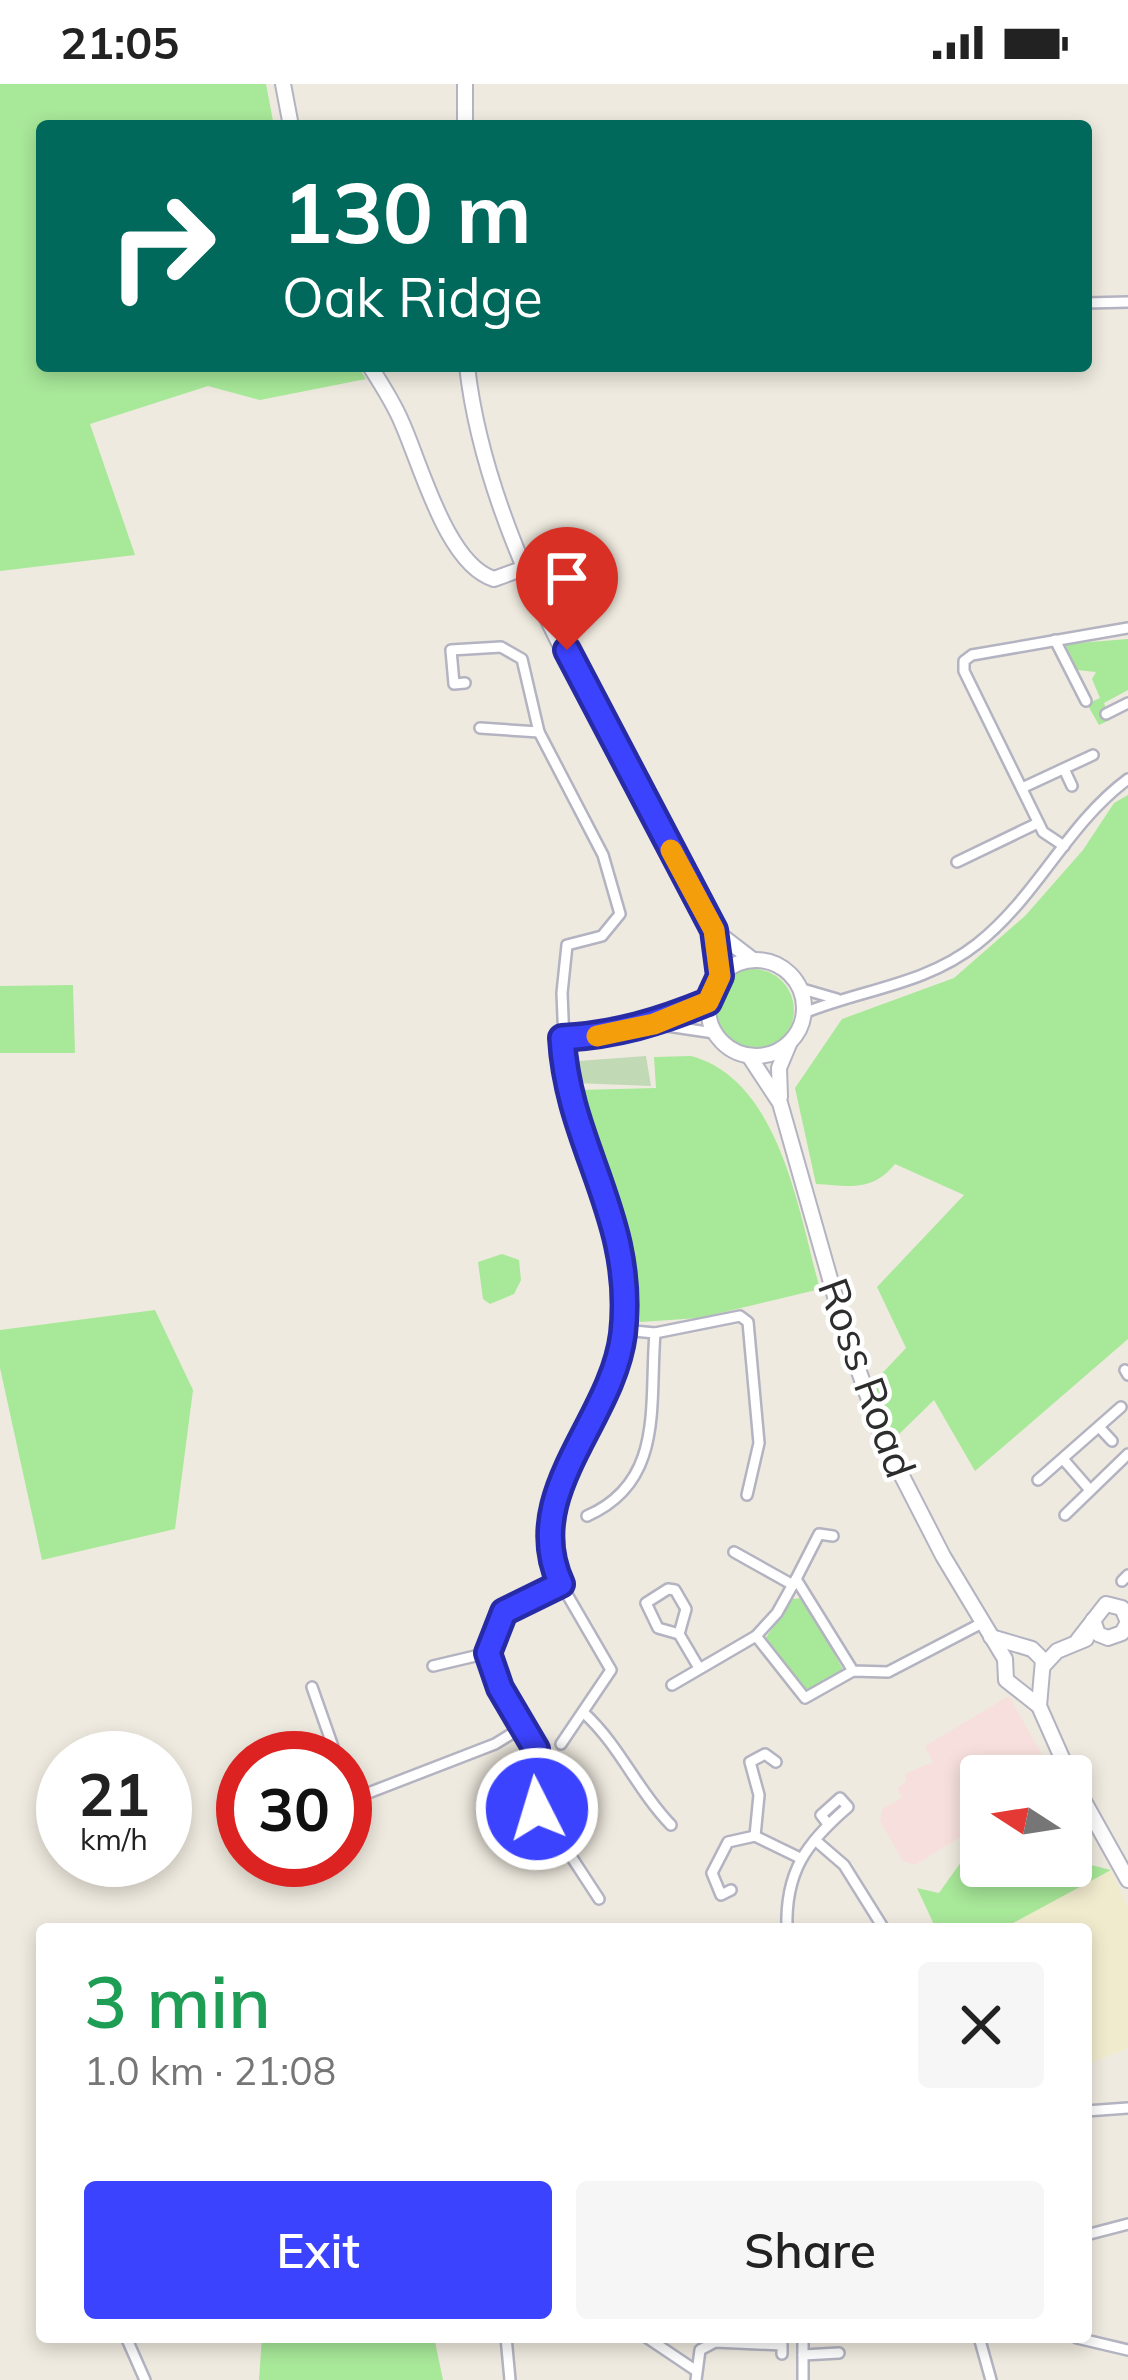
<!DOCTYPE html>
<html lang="en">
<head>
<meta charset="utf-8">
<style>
  :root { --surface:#fff; --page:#f6f6f6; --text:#222; --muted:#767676; --accent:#3c43ff }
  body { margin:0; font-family:Mulish,sans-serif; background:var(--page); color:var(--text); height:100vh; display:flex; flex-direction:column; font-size:45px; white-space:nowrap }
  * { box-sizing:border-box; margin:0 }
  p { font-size:39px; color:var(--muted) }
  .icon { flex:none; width:66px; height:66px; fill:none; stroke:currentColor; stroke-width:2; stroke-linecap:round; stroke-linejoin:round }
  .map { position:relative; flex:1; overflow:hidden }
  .details { position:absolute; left:36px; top:1839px; width:1056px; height:420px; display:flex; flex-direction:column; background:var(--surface); border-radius:12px; box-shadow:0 6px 18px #0003 }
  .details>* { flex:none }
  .guide { position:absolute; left:36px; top:36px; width:1056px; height:252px; border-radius:12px; box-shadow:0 6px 18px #0003; background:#00695c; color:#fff; overflow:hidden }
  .needle { width:78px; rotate:282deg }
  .buttons { position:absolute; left:960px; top:1671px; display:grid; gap:24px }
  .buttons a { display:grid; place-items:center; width:132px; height:132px; border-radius:12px; background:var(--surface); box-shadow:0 6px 18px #0003; font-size:60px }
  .speed { position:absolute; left:36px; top:1647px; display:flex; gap:24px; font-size:60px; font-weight:700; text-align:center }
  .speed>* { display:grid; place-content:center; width:156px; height:156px; border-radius:50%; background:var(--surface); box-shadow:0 6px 18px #0003; line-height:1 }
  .speed small { font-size:30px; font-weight:400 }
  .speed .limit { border:18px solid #d22; background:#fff; color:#111 }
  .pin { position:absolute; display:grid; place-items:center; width:102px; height:102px; color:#fff; margin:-123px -51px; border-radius:50% 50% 50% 0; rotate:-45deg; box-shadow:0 0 12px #0007 }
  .pin .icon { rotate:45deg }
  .me { position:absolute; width:132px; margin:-66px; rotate:355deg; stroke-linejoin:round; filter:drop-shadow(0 0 9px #0008) }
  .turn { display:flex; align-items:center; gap:42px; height:252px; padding:0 48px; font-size:54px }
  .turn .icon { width:156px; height:156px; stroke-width:2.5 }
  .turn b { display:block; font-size:84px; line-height:102px }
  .round { display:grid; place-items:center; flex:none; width:126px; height:126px; border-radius:12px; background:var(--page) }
  .head { display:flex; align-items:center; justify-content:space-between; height:204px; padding:0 48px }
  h1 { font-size:72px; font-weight:600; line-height:90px; color:#1e9e55 }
  .button { display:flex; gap:24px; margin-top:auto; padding:24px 48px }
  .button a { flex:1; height:138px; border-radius:12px; background:var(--accent); color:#fff; font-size:48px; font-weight:600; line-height:138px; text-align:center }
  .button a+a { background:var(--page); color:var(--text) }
  .status { display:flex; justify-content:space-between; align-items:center; height:84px; padding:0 60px; background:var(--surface); direction:ltr }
  .status svg { height:33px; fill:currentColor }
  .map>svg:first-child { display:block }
</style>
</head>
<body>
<div class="status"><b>21:05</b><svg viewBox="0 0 49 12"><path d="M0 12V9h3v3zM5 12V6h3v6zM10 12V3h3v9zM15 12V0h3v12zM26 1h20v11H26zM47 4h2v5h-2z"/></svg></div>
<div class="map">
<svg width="1128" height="2296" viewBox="0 0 1128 2296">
  <rect width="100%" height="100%" fill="#efeadf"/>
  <polygon fill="#f1ebce" points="1111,1786 1128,1823 1128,1964 1086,1981 1086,1845 1002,1845"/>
  <polygon fill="#f6dfdc" points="1009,1612 1054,1692 981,1692 981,1740 915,1781 903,1777 880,1737 882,1725 902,1714 897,1705 906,1697 905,1690 933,1678 925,1662"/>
  <g fill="#a8e899">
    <polygon points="0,0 266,0 274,42 42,42 42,282 358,282 366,295 260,316 208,302 90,340 135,471 0,487"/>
    <polygon points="1128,555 1128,606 1104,619 1110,636 1099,641 1087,620 1100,614 1092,595 1096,588 1077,586 1065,560"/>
    <path d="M1128,711V1255L975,1387L934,1316L892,1357L874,1298L906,1264L877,1203L964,1111L895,1080C872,1108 850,1102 816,1100L795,1004L842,935L954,894L1025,832L1083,766L1114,719Z"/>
    <circle cx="753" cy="926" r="41"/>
    <polygon points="73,901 75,969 0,969 0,902"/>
    <path d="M691,972C781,996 799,1131 820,1205L699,1234L640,1238L631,1151L579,1006L656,1004L654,973Z"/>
    <polygon points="502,1170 519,1176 521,1196 514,1210 490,1220 483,1215 478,1178"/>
    <polygon points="155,1226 193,1306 175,1445 42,1476 0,1284 0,1246"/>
    <polygon points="803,1514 845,1589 809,1611 763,1558 792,1515"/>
    <polygon points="981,1769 981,1782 1079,1778 1111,1786 1002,1845 936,1845 917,1804 939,1809 961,1778"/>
    <polygon points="262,2253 434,2253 443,2296 259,2296"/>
  </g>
  <polygon fill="#c1dab5" points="646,972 651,1002 574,999 578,977"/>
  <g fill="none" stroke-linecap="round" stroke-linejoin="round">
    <g stroke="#b3b3c1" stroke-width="14">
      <g id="street">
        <polyline points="1086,219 1128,218"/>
        <polyline points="1055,556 1086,617"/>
        <polyline points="465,599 454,600 451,566 501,563 522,575 539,648 603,771 620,830 602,852 567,861 562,909 566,1007 607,1107 622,1182 623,1246 600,1326 554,1410 549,1462 561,1500 611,1586 561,1660"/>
        <polyline points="1106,630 1128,619"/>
        <polyline points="480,644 539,648"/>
        <polyline points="1064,685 1072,702"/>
        <polyline points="1022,704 1093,671"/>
        <polyline points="1064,762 1043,748 964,587 964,577 972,571 1128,544"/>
        <polyline points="957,778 1038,739"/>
        <polyline points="799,904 837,915"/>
        <path d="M804,929C863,905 925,901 977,860C1037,813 1067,740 1128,695"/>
        <polyline points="654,940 714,949"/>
        <polyline points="563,954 611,951 708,918"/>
        <polyline points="623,1246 655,1249 740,1232 748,1238 759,1359 747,1411"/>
        <polyline points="1125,1286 1128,1291"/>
        <polyline points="1099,1343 1112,1357"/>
        <polyline points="1063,1375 1090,1406"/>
        <polyline points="1038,1396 1121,1323"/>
        <polyline points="1065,1431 1128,1370"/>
        <path d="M587,1432C665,1398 649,1320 655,1249"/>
        <polyline points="734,1468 793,1501"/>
        <polyline points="796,1495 819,1450 833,1452"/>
        <polyline points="1122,1497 1128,1491"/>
        <polyline points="679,1550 686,1525 675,1506 668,1505 646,1519 658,1544 679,1550 699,1584"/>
        <polyline points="433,1582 488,1569"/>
        <polyline points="853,1587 796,1495 777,1529 756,1552 805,1614 853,1587 888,1588 982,1539"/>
        <polyline points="672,1601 756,1552"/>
        <polyline points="312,1603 337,1674"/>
        <path d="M584,1629C620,1662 637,1706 671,1741"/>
        <polyline points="345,1698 351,1716"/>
        <polyline points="518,1714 548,1737 599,1815"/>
        <polyline points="345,1718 495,1660 521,1644"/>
        <polyline points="512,1724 536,1665 499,1604 488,1569 504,1528 561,1500"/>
        <polyline points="755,1752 759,1711 750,1678 765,1670 776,1678"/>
        <polyline points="815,1756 844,1781 884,1845"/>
        <polyline points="731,1806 721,1811 712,1789 728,1758 755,1752 798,1773"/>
        <path d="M787,1845C785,1788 806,1759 848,1723L840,1714L821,1731L828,1740"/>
        <polyline points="1086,2027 1128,2024"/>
        <polyline points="1086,2151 1128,2140"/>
        <polyline points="126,2253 145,2296"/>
        <polyline points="506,2253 510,2296"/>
        <polyline points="646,2253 695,2286"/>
        <polyline points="979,2253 991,2296"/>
        <polyline points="1077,2254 1128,2266"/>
        <polyline points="803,2271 839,2269"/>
        <polyline points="696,2296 700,2266 715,2258 782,2261 782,2270"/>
        <polyline points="803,2296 803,2253"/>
      </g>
    </g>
    <g stroke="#b3b3c1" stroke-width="18">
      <g id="secondary">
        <polyline points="283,0 291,42"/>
        <polyline points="465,42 465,0"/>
        <path d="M370,282C381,300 394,319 402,339C421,381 447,481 494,495L527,483"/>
        <path d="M467,282C489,479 626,671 714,846L720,892"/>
        <polyline points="714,846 753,876"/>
        <circle cx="756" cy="924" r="48"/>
        <polyline points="749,972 780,1019 846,1251 883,1355 943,1472 1005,1575 1006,1596 1039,1622"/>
        <polyline points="780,1013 779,984 789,960"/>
        <polyline points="991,1553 1032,1565 1043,1576 1039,1622 1070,1692"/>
        <polyline points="1078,1556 1106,1520 1122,1524 1128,1538 1122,1549 1108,1554 1098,1550 1093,1536"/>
        <polyline points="1044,1581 1057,1567 1086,1555"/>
        <polyline points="1071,1694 1128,1796"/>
      </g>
    </g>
    <use href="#street" stroke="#fff" stroke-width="9"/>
    <use href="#secondary" stroke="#fff" stroke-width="14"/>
  </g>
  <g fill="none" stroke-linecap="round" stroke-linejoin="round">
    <g stroke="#272ca6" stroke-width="30">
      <path id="route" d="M537,1725L518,1714L536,1665L500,1604L488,1569L504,1528L561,1500C519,1410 612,1338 623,1250C636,1133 568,1063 562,954C616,951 659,938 708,918L720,892L714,846L567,566"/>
    </g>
    <use href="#route" stroke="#3c43ff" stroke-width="21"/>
    <polyline stroke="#f59e0b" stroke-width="21" points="597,952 654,940 708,918 720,892 714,846 671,766"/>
  </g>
  <g text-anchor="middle" stroke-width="9" stroke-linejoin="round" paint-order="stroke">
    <g font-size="42" fill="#2d2d2d" stroke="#fff">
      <text transform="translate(867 1294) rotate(70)" y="15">Ross Road</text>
    </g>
  </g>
</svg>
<div class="buttons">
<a><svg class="needle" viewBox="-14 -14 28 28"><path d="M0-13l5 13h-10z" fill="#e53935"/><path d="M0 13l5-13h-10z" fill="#767676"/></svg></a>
</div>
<div class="speed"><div>21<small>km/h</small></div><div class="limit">30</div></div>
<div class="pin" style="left:567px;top:566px;background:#d93025"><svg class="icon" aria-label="arrive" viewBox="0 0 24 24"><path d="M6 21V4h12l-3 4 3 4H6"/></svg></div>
<svg class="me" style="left:537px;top:1725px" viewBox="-20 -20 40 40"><circle r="17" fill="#3c43ff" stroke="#fff" stroke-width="3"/><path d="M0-11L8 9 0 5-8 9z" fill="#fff"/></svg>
<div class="guide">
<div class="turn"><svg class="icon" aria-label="right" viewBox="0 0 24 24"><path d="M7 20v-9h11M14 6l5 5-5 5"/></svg><div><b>130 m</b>Oak Ridge</div></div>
</div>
<section class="details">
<div class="head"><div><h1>3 min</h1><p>1.0 km · 21:08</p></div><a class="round"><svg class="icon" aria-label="close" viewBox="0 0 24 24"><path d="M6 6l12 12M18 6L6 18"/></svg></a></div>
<div class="button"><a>Exit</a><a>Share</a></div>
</section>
</div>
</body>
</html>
